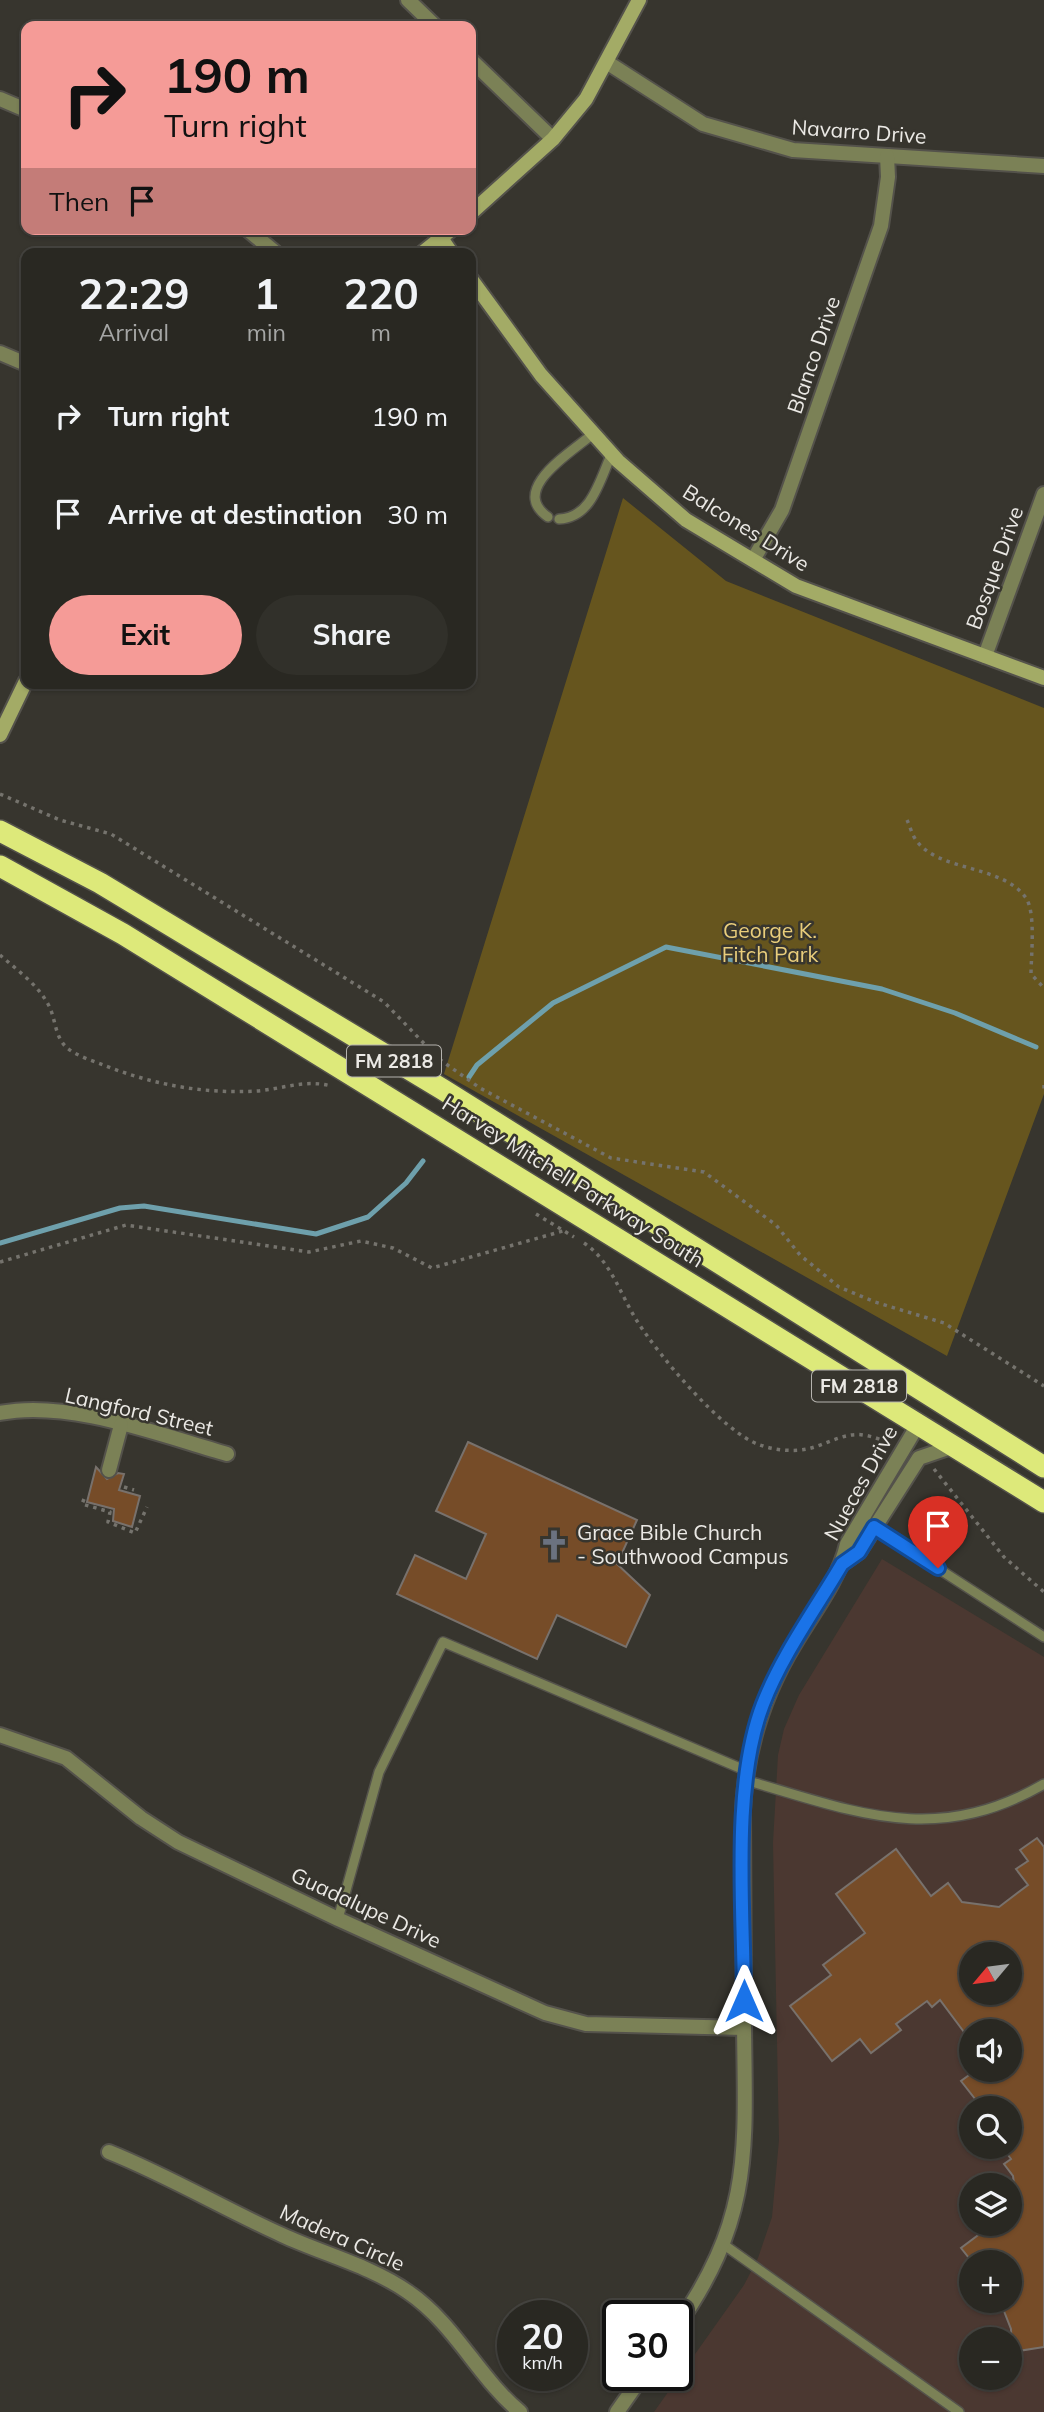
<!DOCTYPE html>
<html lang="en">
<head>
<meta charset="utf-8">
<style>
  :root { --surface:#292822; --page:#31302a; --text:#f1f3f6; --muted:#a5a6a5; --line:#454440; --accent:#f59b97 }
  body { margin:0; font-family:Mulish,sans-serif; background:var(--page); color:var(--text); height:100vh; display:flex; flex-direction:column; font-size:26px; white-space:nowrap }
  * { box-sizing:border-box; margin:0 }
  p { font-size:23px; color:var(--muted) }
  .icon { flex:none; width:38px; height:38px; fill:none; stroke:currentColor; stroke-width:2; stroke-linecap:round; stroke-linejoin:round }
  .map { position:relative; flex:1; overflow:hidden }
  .drawer { position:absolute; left:21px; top:248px; width:455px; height:441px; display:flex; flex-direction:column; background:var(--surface); border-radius:14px; box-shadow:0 2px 5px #0004,0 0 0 2px var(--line) }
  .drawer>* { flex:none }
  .top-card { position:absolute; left:21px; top:21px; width:455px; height:214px; border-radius:14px; box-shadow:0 2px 5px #0004,0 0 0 2px var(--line); background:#f59b97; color:#111; overflow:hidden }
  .needle { width:46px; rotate:241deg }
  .buttons { position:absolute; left:959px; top:1942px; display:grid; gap:14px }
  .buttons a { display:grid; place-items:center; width:63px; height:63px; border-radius:50%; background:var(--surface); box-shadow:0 2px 5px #0004,0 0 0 2px var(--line); font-size:35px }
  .speed { position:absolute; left:497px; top:2300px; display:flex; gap:14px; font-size:35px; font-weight:700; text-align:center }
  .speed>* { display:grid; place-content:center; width:91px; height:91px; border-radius:50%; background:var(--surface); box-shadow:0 2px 5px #0004,0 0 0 2px var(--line); line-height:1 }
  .speed small { font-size:18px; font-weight:400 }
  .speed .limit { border:4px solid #111; border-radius:10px; background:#fff; color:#111 }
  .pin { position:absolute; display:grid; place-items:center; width:60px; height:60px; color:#fff; margin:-72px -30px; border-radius:50% 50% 50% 0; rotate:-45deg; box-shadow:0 0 7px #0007 }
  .pin .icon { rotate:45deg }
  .me { position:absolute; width:77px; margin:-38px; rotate:0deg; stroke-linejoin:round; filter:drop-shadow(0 0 5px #0008) }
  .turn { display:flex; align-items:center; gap:24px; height:147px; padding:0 28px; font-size:32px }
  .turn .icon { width:91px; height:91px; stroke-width:2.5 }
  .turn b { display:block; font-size:49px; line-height:60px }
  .then { display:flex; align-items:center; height:66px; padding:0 28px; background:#0003; gap:14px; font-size:26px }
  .eta { display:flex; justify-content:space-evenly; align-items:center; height:119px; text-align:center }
  .eta b { font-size:42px; font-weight:700; line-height:49px }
  .primary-button { display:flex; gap:14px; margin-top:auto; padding:14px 28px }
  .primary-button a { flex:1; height:80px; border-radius:42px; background:var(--accent); color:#111; font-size:28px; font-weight:700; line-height:80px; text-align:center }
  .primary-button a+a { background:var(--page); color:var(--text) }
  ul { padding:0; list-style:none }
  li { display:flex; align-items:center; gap:21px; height:98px; padding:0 28px }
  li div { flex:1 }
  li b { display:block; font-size:26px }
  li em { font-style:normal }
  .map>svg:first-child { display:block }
</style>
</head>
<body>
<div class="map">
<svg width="1044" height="2412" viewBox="0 0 1044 2412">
  <rect width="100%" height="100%" fill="#37352e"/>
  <path fill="#4b3831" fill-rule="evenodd" d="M882,1559L1044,1657V2412H654L744,2285L758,2258L772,2217L779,2140L773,1843L778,1755L784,1729L799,1695ZM971,1955H1010V1993H971ZM971,2032H1010V2070H971ZM971,2109H1010V2147H971ZM971,2186H1010V2224H971ZM971,2263H1010V2301H971ZM971,2340H1010V2378H971Z"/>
  <polygon fill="#66551e" points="623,498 726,581 1044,708 1044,1094 947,1356 444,1074"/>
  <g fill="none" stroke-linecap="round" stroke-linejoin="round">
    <g stroke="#6ea0ac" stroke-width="5">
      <polyline points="469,1077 477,1065 553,1003 666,947 882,989 955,1013 1036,1047"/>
      <polyline points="0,1243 120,1208 144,1206 316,1234 368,1217 406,1183 423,1161"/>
    </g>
  </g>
  <g fill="#764c28" stroke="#78716c" stroke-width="2" fill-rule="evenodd">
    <polygon points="468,1442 637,1520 617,1564 650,1595 626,1647 557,1615 537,1659 397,1594 415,1555 466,1579 486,1534 436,1511"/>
    <polygon points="96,1467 107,1479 118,1473 124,1474 119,1490 140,1496 132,1527 113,1521 114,1509 87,1502"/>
    <path d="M1037,1838L1044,1847V2347L1012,2352L1011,2329L1000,2301H1010V2263H973L961,2248L993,2224H1010V2211L1017,2206L1013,2176L1004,2164L1011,2159L1002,2147H1010V2109H983L961,2081L976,2070H1010V2032H964L940,2000L932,2007L927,2001L896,2024L901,2030L871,2053L860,2039L832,2061L790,2006L831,1975L823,1965L865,1933L836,1894L896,1849L931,1896L948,1883L962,1902L999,1907L1028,1885L1016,1869L1028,1861L1020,1850ZM971,1955H1010V1993H971Z"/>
  </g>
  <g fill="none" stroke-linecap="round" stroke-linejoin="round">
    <g stroke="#54524b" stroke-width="12">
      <g id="lane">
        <path d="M548,517C508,489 572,452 594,433"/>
        <path d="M559,519C592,518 600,479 612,453"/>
        <polyline points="874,1527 1044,1637"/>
        <path d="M745,1780C856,1812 935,1847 1044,1784"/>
        <polyline points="338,1919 379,1772 443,1642 747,1771"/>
        <polyline points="723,2244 959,2412"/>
      </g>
    </g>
    <g stroke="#54524b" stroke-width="18">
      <g id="street">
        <polyline points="408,0 435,26"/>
        <polyline points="471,60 553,139"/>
        <polyline points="608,63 703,124 793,150 1044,166"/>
        <polyline points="0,99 26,110"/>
        <polyline points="247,229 277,254"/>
        <polyline points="0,353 26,364"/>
        <polyline points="753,560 782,510 881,226 888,177 887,156"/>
        <polyline points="985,656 1044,494"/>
        <path d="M0,1413C68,1399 160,1435 227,1454"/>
        <polyline points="109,1470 121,1425"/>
        <polyline points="842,1564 859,1552 919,1458 954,1446"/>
        <polyline points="0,1735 66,1758 141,1818 178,1842 338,1919 545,2013 586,2024 744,2028"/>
        <path d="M109,2152C169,2176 224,2209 282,2235C323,2254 371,2266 408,2292C455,2324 478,2377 520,2412"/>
        <path d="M677,2326C754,2216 745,2148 744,2022C744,1952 744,1881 743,1810C746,1749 763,1695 795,1643C814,1611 839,1580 847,1544L919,1423"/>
        <polyline points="617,2412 643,2375"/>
      </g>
    </g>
    <g stroke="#54524b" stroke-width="18">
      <g id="secondary">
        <polyline points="471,213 553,139 586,99 639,0"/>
        <polyline points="441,238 452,254"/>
        <polyline points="421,254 452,229"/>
        <polyline points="471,279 541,375 618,461 686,520 796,586 1044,678"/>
        <polyline points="0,735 26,681"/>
      </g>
    </g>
    <g stroke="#54524b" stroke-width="24">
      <g id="highway">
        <polyline points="0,831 100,883 442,1089 1044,1467"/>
        <polyline points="0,866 123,934 1044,1502"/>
      </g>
    </g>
    <g stroke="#75736d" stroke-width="3.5" stroke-dasharray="3.5 5" stroke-linecap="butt">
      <polyline points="0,794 60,820 111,834 384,1002 439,1059 480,1088 611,1158 704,1172 776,1225 800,1255 839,1287 875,1302 944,1323 1044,1386"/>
      <path d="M907,820C910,826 912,835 916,840C938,872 1002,864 1026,898C1036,913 1031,956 1031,974L1044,988"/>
      <path d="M0,955C17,970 37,984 48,1004C56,1018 54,1036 67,1048C77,1056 93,1061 106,1066C155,1085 204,1094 257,1091C282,1089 305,1079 331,1086"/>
      <polyline points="1044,1085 1044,1093"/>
      <polyline points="536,1214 574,1237"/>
      <path d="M584,1243C611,1261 620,1294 637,1321C658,1354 723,1433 760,1445C774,1450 792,1452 807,1449C826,1445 844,1432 863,1435C872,1436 881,1440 889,1442"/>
      <polyline points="0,1262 126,1225 309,1252 361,1241 393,1248 432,1268 563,1231"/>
      <polyline points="934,1469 1004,1557 1044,1592"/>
      <polyline points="124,1487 134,1490"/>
      <polyline points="84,1499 82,1504 110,1512 108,1522 135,1533 147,1507"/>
    </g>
    <use href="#lane" stroke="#7b8156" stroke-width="9"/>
    <use href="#street" stroke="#7b8156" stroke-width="14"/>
    <use href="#secondary" stroke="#a3ab66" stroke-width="14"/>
    <use href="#highway" stroke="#dde97a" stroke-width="21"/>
  </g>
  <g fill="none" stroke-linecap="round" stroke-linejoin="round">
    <g stroke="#114b97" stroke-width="18">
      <path id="route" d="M744,2001C744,1912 731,1787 763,1704C782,1655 815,1610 842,1564L859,1552L874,1527L938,1568"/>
    </g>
    <use href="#route" stroke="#1a73e8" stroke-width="12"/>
  </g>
  <defs>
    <g id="church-bare" transform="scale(2.415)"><path d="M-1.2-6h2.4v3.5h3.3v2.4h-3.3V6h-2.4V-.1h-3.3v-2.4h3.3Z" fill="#6b7280" stroke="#37352e" stroke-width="2.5" paint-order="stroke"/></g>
  </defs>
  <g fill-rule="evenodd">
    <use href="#church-bare" x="554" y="1545"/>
  </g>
  <g text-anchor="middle" stroke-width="5" stroke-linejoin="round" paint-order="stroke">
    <g fill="#37352e" stroke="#b5b3ae" stroke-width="2">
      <rect x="347" y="1045.5" width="94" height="31" rx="5"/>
      <rect x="812" y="1370.5" width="94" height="31" rx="5"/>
    </g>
    <g font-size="19" font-weight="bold" fill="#ebe9e5">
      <text x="394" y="1068">FM 2818</text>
      <text x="859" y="1393">FM 2818</text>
    </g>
    <g font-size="21" fill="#ebe9e5" stroke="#37352e">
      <text transform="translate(859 132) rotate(4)" y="7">Navarro Drive</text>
      <text transform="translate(814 355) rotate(-71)" y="7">Blanco Drive</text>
      <text transform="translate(746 528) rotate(32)" y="7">Balcones Drive</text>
      <text transform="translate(995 568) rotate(-70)" y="7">Bosque Drive</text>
      <text transform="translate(573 1182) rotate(32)" y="7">Harvey Mitchell Parkway South</text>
      <text transform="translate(139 1412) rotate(13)" y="7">Langford Street</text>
      <text transform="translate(861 1483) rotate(-61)" y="7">Nueces Drive</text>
      <text transform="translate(366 1908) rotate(25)" y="7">Guadalupe Drive</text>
      <text transform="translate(342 2238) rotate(24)" y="7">Madera Circle</text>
    </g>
    <g font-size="21" fill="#e9cd7b" stroke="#37352e">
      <text x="770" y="938">George K.<tspan x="770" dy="24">Fitch Park</tspan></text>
    </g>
    <g font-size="21" fill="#ebe9e5" stroke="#37352e" text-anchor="start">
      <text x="577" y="1540">Grace Bible Church<tspan x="577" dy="24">- Southwood Campus</tspan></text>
    </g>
  </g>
</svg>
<div class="buttons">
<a><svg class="needle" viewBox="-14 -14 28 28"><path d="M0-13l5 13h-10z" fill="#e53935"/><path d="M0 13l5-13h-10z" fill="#a5a6a5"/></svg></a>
<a><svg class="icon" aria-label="sound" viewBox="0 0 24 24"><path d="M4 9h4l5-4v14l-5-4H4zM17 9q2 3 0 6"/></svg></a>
<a><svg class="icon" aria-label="search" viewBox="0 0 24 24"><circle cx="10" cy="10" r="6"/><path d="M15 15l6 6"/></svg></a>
<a><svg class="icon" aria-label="layers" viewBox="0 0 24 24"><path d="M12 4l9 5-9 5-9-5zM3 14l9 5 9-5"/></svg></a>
<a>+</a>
<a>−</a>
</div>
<div class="speed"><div>20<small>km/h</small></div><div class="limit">30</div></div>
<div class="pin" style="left:938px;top:1568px;background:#d93025"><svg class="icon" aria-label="arrive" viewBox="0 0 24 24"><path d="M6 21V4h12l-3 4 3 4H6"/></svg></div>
<svg class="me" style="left:744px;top:2001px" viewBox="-20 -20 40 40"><path d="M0-17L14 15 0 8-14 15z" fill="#1a73e8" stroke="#fff" stroke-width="4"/></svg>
<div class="top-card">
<div class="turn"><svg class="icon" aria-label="right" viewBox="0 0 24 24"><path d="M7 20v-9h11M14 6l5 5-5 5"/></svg><div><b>190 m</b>Turn right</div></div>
<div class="then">Then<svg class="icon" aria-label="arrive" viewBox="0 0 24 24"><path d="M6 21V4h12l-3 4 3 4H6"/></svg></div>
</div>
<section class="drawer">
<div class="eta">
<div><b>22:29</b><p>Arrival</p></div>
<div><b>1</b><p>min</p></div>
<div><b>220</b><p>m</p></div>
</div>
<ul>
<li><svg class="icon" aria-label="right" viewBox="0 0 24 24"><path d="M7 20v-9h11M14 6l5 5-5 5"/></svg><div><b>Turn right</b></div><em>190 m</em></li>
<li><svg class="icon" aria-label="arrive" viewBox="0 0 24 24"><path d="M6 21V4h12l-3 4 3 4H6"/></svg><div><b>Arrive at destination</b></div><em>30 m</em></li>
</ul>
<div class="primary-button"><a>Exit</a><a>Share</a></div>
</section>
</div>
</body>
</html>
